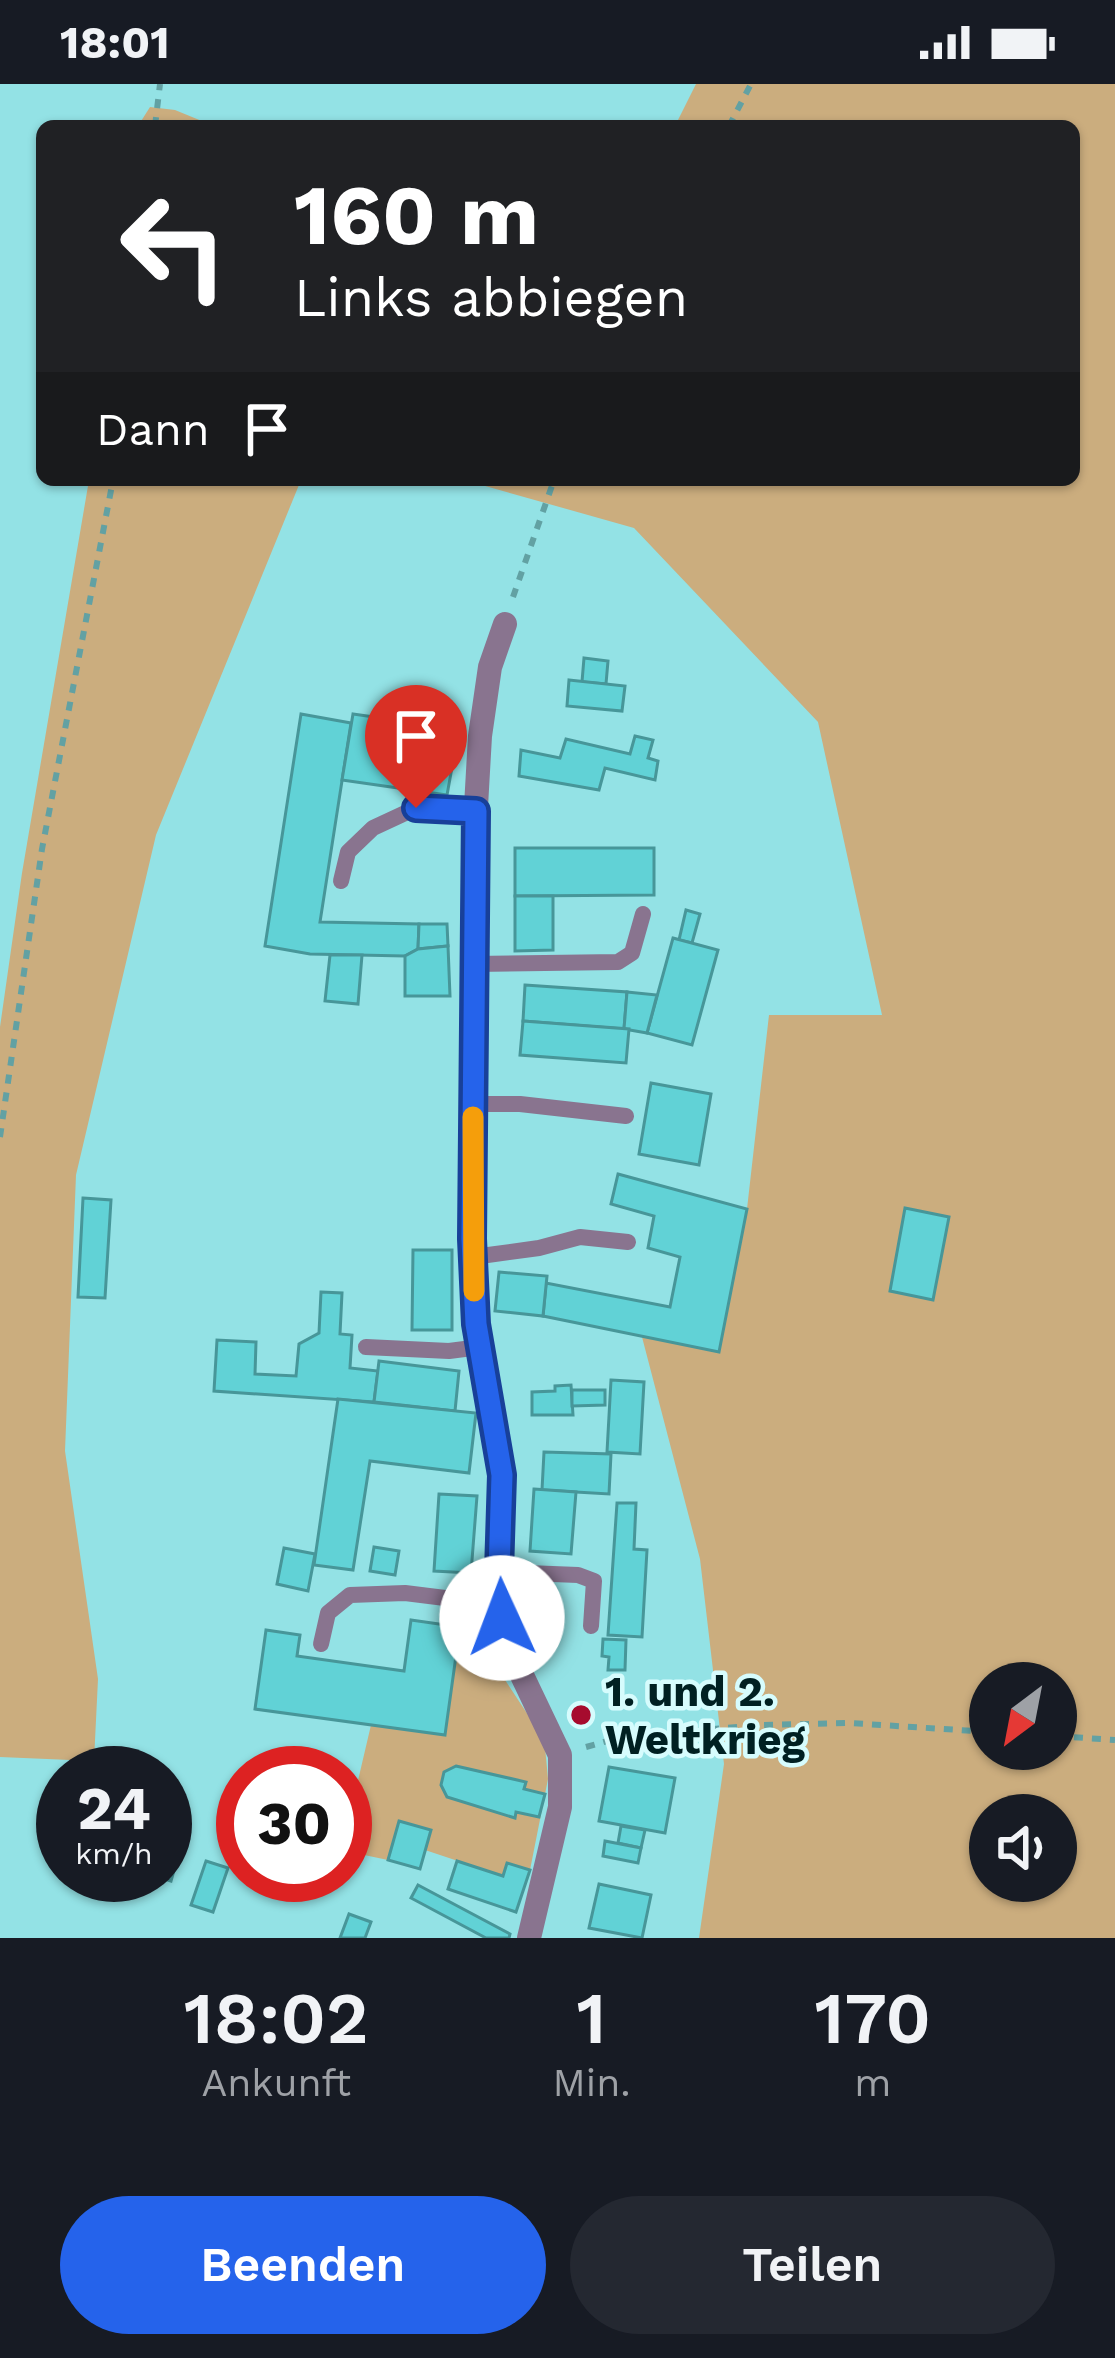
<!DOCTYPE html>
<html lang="de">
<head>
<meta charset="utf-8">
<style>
  :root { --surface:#171b24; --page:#242831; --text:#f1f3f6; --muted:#9ea1a6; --accent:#2563eb }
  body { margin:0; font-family:"Work Sans",sans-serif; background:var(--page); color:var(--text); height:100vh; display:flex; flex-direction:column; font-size:45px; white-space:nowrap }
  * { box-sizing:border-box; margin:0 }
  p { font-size:39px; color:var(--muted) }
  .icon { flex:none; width:66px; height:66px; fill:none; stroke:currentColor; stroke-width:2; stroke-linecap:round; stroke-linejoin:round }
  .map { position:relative; height:1854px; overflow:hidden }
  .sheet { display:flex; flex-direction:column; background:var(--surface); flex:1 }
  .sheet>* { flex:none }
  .top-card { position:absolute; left:36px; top:36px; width:1044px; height:366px; border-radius:18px; box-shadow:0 3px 9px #0004; background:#202124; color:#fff; overflow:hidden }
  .needle { width:78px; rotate:212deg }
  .tools { position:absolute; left:969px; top:1578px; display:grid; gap:24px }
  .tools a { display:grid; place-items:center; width:108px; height:108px; border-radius:50%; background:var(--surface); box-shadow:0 3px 9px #0004; font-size:60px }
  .speed { position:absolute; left:36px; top:1662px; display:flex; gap:24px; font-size:60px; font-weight:700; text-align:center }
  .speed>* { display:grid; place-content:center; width:156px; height:156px; border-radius:50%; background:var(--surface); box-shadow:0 3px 9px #0004; line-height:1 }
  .speed small { font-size:30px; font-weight:400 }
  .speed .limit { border:18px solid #d22; background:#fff; color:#111 }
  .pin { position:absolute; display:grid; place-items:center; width:102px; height:102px; color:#fff; margin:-123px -51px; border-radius:50% 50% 50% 0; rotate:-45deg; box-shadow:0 0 12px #0007 }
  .pin .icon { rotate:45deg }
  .me { position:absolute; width:132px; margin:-66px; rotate:358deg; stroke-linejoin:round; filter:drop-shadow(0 0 9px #0008) }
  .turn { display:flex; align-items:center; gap:42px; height:252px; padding:0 60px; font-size:54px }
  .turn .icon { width:156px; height:156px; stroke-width:2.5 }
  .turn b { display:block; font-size:84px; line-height:102px }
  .then { display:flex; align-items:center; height:114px; padding:0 60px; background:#0003; gap:24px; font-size:45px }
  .eta { display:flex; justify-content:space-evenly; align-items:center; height:204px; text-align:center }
  .eta b { font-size:72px; font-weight:600; line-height:84px }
  .primary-button { display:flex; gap:24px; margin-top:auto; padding:24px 60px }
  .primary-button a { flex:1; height:138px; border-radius:72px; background:var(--accent); color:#fff; font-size:48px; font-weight:600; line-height:138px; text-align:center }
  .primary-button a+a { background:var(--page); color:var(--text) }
  .status { display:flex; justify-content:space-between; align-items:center; height:84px; padding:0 60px; background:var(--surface); direction:ltr }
  .status svg { height:33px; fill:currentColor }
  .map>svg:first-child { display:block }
</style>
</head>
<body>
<div class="status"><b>18:01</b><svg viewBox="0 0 49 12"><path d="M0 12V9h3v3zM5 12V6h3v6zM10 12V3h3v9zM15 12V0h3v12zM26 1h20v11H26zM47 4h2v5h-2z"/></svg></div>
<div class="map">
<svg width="1115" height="1854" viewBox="0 0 1115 1854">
  <rect width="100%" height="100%" fill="#93e2e5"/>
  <g fill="#cbad7e" fill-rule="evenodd">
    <path d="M696,0H1115V1854H699L724,1680L700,1475L642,1253L719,1268L747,1125L769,931H882L818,638L634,444L464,396H1074V42H675ZM990,1599H1056V1665H990ZM990,1731H1056V1797H990Z"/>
    <polygon points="150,23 175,26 214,42 138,42"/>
    <polygon points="89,396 301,396 156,751 76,1091 65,1367 98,1595 94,1677 0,1673 0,943 22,789"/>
    <polygon points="460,1543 471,1544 534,1640 545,1663 548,1695 530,1786 508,1779 503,1792 425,1766 431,1746 399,1737 388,1776 345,1767 345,1752 371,1641 444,1651"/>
  </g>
  <g fill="#61d2d6" stroke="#479699" stroke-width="3">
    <polygon points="584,574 608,577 606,600 582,598"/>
    <polygon points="569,596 625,602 622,627 567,622"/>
    <polygon points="301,630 351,639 320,838 419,840 418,865 405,872 310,870 265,862"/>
    <polygon points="353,630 459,645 447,711 342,696"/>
    <polygon points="635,652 653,656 648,674 658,677 655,696 605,684 599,706 519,692 521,666 560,674 566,655 630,670"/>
    <polygon points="515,764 654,764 654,811 515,812"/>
    <polygon points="515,812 553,812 553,866 515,867"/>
    <polygon points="686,826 700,830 692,859 679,856"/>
    <polygon points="419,840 447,840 448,862 418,865"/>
    <polygon points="673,854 718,866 692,961 647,949"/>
    <polygon points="448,862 450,912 405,912 405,872 418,865"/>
    <polygon points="330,871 362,871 358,920 325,917"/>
    <polygon points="525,901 627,908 624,945 523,937"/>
    <polygon points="627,908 657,911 647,949 624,945"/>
    <polygon points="523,937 629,945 626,979 520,971"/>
    <polygon points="651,999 711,1010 699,1081 639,1070"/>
    <polygon points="618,1090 747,1125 719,1268 543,1232 546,1199 670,1223 680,1173 648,1164 654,1132 611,1120"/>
    <polygon points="83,1114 111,1116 105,1214 78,1213"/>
    <polygon points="905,1124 949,1133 933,1216 890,1207"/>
    <polygon points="413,1166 452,1166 452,1246 412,1246"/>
    <polygon points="499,1188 547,1192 543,1232 495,1227"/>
    <polygon points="321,1208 342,1209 340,1250 352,1251 350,1284 378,1287 374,1318 214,1307 217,1256 256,1258 255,1290 296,1292 299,1260 319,1249"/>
    <polygon points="379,1277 459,1287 455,1327 374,1318"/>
    <polygon points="611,1296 644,1298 640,1370 607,1368"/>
    <polygon points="571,1301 573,1331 532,1331 532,1308 555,1307 555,1302"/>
    <polygon points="572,1306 605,1306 605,1321 572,1322"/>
    <polygon points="338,1315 476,1329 469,1389 370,1377 353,1486 314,1481"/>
    <polygon points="544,1368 611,1370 609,1410 542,1406"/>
    <polygon points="534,1405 576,1408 571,1470 530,1467"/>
    <polygon points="439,1410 477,1412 471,1489 434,1487"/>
    <polygon points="617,1419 636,1419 634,1465 647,1466 642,1553 608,1551"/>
    <polygon points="374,1463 399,1467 395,1491 370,1487"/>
    <polygon points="284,1464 315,1470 308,1507 277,1500"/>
    <polygon points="411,1536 460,1543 445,1651 255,1625 266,1546 300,1551 297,1572 404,1587"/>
    <polygon points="603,1555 626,1556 625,1586 608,1586 609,1573 602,1572"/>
    <polygon points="456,1682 526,1698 524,1705 545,1710 539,1733 516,1728 515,1734 447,1713 441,1701 444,1688"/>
    <polygon points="609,1683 675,1694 665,1749 599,1737"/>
    <polygon points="399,1737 431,1746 420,1785 388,1776"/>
    <polygon points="621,1742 645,1746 641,1764 618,1759"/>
    <polygon points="605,1757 641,1764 638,1779 603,1772"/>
    <polygon points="165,1768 178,1772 171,1797 152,1791 165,1791"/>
    <polygon points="206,1777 228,1784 213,1828 191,1821"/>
    <polygon points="457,1777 503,1792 507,1779 530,1786 516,1828 448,1805"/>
    <polygon points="599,1800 651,1811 642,1854 589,1844"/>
    <polygon points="418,1801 510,1850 509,1854 486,1854 411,1814"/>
    <polygon points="349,1830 371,1838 365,1854 340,1854"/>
  </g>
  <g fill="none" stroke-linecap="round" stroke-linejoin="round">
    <g stroke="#62a1a3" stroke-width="6" stroke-dasharray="9 9" stroke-linecap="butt">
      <polyline points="155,42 160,0"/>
      <polyline points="729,42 751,0"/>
      <polyline points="513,513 554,396"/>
      <polyline points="0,1053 42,765 113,396"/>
      <polyline points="1056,1652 1115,1656"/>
      <polyline points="586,1663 625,1652 763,1641 850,1639 990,1648"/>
    </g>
    <g stroke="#89748f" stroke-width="16">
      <polyline points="341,797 348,768 373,744 416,724 476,727"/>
      <polyline points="474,880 618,878 632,869 643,830"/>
      <polyline points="473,1020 520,1020 626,1032"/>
      <polyline points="473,1173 539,1164 580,1153 628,1158"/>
      <polyline points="366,1263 449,1267 480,1263"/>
      <polyline points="499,1488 578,1491 594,1497 591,1542"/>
      <polyline points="321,1560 328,1529 350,1511 405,1509 469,1517 501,1514"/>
    </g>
    <polyline stroke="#89748f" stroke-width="24" points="505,540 490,583 480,652 475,740 472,1155 476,1240 502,1391 499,1488 502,1534 518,1583 560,1671 560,1723 529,1854"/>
  </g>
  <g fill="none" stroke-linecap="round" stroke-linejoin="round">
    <g stroke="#184099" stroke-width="30">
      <polyline id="route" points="416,724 476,727 472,1155 476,1240 502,1391 499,1488 502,1534"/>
    </g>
    <use href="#route" stroke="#2563eb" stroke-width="21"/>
    <polyline stroke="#f59e0b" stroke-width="21" points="473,1033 474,1207"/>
  </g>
  <circle fill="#a60b2e" stroke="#d6fcfd" stroke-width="4.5" cx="581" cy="1631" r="12"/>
  <g text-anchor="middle" stroke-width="9" stroke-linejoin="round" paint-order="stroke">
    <g font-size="42" font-weight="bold" fill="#002022" stroke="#d6fcfd" text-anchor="start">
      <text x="605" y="1622">1. und 2.<tspan x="605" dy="48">Weltkrieg</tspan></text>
    </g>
  </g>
</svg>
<div class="tools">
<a><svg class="needle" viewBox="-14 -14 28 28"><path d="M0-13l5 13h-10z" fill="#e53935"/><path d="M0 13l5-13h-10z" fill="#9ea1a6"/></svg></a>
<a><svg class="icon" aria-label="sound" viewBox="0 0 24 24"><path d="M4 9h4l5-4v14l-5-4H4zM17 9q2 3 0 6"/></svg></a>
</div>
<div class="speed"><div>24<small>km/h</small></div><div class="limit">30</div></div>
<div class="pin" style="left:416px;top:724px;background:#d93025"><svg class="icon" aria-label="arrive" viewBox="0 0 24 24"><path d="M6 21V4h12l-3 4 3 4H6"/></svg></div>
<svg class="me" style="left:502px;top:1534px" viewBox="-20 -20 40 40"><circle r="19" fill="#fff"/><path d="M0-13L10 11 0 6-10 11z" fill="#2563eb"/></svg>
<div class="top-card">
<div class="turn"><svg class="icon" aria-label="left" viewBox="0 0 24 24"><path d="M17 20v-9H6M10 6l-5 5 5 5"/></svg><div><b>160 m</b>Links abbiegen</div></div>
<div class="then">Dann<svg class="icon" aria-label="arrive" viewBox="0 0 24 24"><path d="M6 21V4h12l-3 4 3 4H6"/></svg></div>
</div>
</div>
<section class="sheet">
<div class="eta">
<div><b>18:02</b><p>Ankunft</p></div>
<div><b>1</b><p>Min.</p></div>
<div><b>170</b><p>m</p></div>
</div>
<div class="primary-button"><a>Beenden</a><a>Teilen</a></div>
</section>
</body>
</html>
